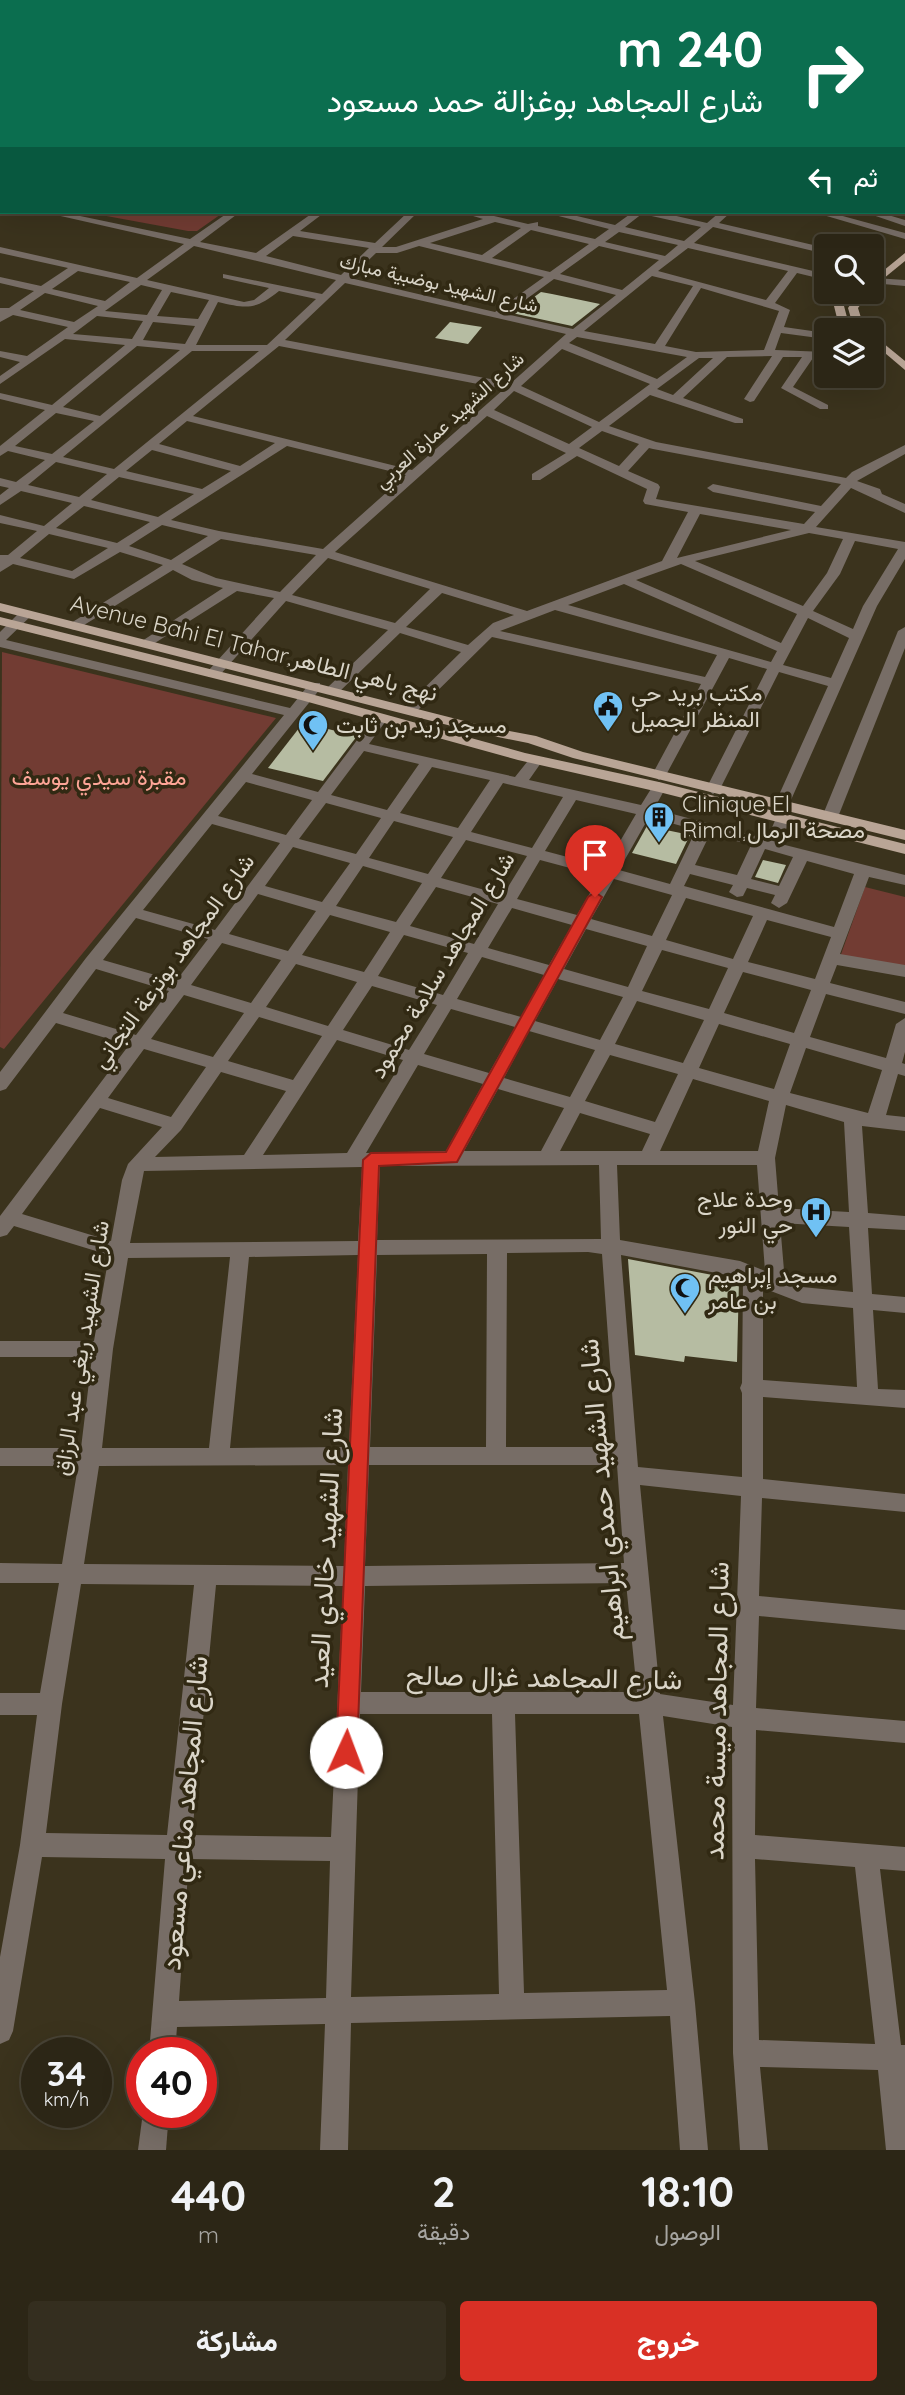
<!DOCTYPE html>
<html lang="ar">
<head>
<meta charset="utf-8">
<style>
  :root { --surface:#2c2616; --page:#342e1f; --text:#f1f3f6; --muted:#a6a5a1; --line:#484335; --accent:#d93025 }
  body { margin:0; font-family:Quicksand,Vazirmatn,sans-serif; background:var(--page); color:var(--text); direction:rtl; height:100vh; display:flex; flex-direction:column; font-size:26px; white-space:nowrap }
  * { box-sizing:border-box; margin:0 }
  p { font-size:23px; color:var(--muted) }
  .icon { flex:none; width:38px; height:38px; fill:none; stroke:currentColor; stroke-width:2; stroke-linecap:round; stroke-linejoin:round }
  .map { position:relative; height:2150px; overflow:hidden; direction:ltr }
  .details { display:flex; flex-direction:column; background:var(--surface); flex:1 }
  .details>* { flex:none }
  .top-card { position:absolute; left:0px; top:0px; width:906px; height:214px; box-shadow:0 7px 28px #0002,0 0 0 2px var(--line); direction:rtl; background:#0b6e4f; color:#fff; overflow:hidden }
  .buttons { position:absolute; left:814px; top:234px; display:grid; gap:14px }
  .buttons a { display:grid; place-items:center; width:70px; height:70px; border-radius:7px; background:var(--surface); box-shadow:0 7px 28px #0002,0 0 0 2px var(--line); font-size:35px }
  .speed { position:absolute; left:21px; top:2037px; display:flex; gap:14px; font-size:35px; font-weight:700; text-align:center }
  .speed>* { display:grid; place-content:center; width:91px; height:91px; border-radius:50%; background:var(--surface); box-shadow:0 7px 28px #0002,0 0 0 2px var(--line); line-height:1 }
  .speed small { font-size:18px; font-weight:400 }
  .speed .limit { border:10px solid #d22; background:#fff; color:#111 }
  .pin { position:absolute; display:grid; place-items:center; width:60px; height:60px; color:#fff; margin:-72px -30px; border-radius:50% 50% 50% 0; rotate:-45deg; box-shadow:0 0 7px #0007 }
  .pin .icon { rotate:45deg }
  .me { position:absolute; width:77px; margin:-38px; rotate:2deg; stroke-linejoin:round; filter:drop-shadow(0 0 5px #0008) }
  .turn { display:flex; align-items:center; gap:24px; height:147px; padding:0 28px; font-size:32px }
  .turn .icon { width:91px; height:91px; stroke-width:2.5 }
  .turn b { display:block; font-size:49px; line-height:60px }
  .then { display:flex; align-items:center; height:66px; padding:0 28px; background:#0003; gap:14px; font-size:26px }
  .eta { display:flex; justify-content:space-evenly; align-items:center; height:119px; text-align:center }
  .eta b { font-size:42px; font-weight:800; line-height:49px }
  .button { display:flex; gap:14px; margin-top:auto; padding:14px 28px }
  .button a { flex:1; height:80px; border-radius:7px; background:var(--accent); color:#fff; font-size:28px; font-weight:800; line-height:80px; text-align:center }
  .button a+a { background:var(--page); color:var(--text) }
  .map>svg:first-child { display:block }
</style>
</head>
<body>
<div class="map">
<svg width="905" height="2150" viewBox="0 0 905 2150">
  <rect width="100%" height="100%" fill="#3b331d"/>
  <g fill="#723c33">
    <polygon points="106,212 224,212 197,231 188,231 101,215"/>
    <polygon points="2,652 276,718 4,1049 0,1047"/>
    <polygon points="865,887 905,897 905,968 840,957"/>
  </g>
  <g fill="#b6bca2">
    <polygon points="541,292 552,294 600,304 572,326 512,313"/>
    <polygon points="450,322 482,327 468,344 435,338"/>
    <polygon points="303,723 357,736 323,781 268,768"/>
    <polygon points="647,826 690,835 676,864 632,853"/>
    <polygon points="763,860 786,865 778,883 755,877"/>
    <polygon points="628,1259 739,1280 737,1362 685,1356 684,1362 635,1355"/>
  </g>
  <g fill="none" stroke-linecap="round" stroke-linejoin="round">
    <g fill="#776d66" fill-rule="evenodd">
      <polygon points="28,0 46,2 29,2"/>
      <polygon points="64,0 73,0 62,2"/>
      <polygon points="124,0 142,2 125,2"/>
      <polygon points="157,0 166,0 155,2"/>
      <polygon points="242,0 252,0 240,2"/>
      <polygon points="495,0 503,0 493,2"/>
      <rect x="0" y="12" width="2" height="4"/>
      <rect x="0" y="199" width="2" height="6"/>
      <path d="M43,212H61L190,239L229,212H240L200,242L256,253L314,212H325L300,231L375,243L408,212H418L382,247H396L483,219L460,212H477L528,224L538,222V226L595,239L609,229L543,212H560L615,225L633,212H659L707,223L720,212H731L719,223L826,248V254L713,227L694,243L826,274V280L797,273L775,303L790,310L784,327L826,333V339L781,333L775,350L826,352V358H813L793,387L828,405V409H820L781,388L802,357H783L754,401L750,402L744,399L772,356L727,357L683,398L743,419V423H735L650,395L609,426L656,442L846,478L852,472L905,445V454L857,481L880,489L882,494L905,504V513L851,488L816,527L905,542V559L877,606L787,809L782,811L774,806L828,686L779,672L720,789L713,794L706,789L767,669L729,658L666,775L659,780L652,775L701,684L492,637L415,713L410,714L403,710L405,707L461,652L400,633L338,693H328V687L388,630L286,601L218,677H208V671L274,598L237,591L147,648L140,644L142,641L223,588L192,580L173,570L76,630L71,629V623L163,565L120,552L74,579L13,564L0,572V555H8L37,531L0,523V515L44,526L72,503L21,491L0,505V495L9,488L0,486V478L16,482L45,460L8,451L0,456V446L45,410L0,399V393L52,405L125,345L65,339L0,384V376L20,362L0,357V351L27,356L68,327L13,315L0,322V308H9L34,291L0,283V277L41,286L68,268L0,253V247L137,278L184,244ZM643,213L647,215L701,227L684,241L625,227ZM495,222L521,228L482,255L430,243ZM531,230L589,244L550,272L492,258ZM619,232L678,245L665,256L605,242ZM293,236L369,248L341,275L266,256ZM194,246L336,280L322,294L223,274V278L269,288L254,300L244,302L147,280ZM419,246L544,277L495,312L350,278L376,253H397ZM599,246L659,260L622,290L560,274ZM688,248L788,271L766,300L658,271ZM78,271L130,282L105,301L52,289ZM652,276L693,286L655,344L584,331ZM554,279L616,295L573,329L506,314ZM345,283L566,334L511,383L285,340ZM141,285L162,290L147,315L105,311ZM701,288L779,311L764,350L696,352L665,346ZM279,291L316,299L267,345H196L218,302C248,309 255,310 279,291ZM171,292L209,300L198,319L157,316ZM45,293L98,306L74,322L20,310ZM97,316L143,321L132,339L73,334ZM153,322L195,326L185,344L143,340ZM577,337L687,357L657,379L569,343ZM137,346L180,350L100,416L63,407ZM279,346L504,389L412,470L193,416ZM562,349L650,384L599,422L521,386ZM192,351H259L114,469L63,457ZM699,358H713L673,395L657,389ZM514,391L592,427L569,444L494,410ZM56,413L94,421L52,454L15,446ZM487,416L566,453L532,474V480H540L577,456L647,489L643,501L645,504L688,512L662,561L527,611L335,552ZM187,421L275,443L240,466L159,444ZM602,431L639,444L619,466L579,448ZM287,446L406,475L323,549L219,531L171,520ZM649,448L653,449L841,484L821,506L713,484L707,488L713,492L815,512L804,524L656,499L660,487L658,484L628,471ZM152,450L231,471L202,489L126,471ZM56,462L107,474L79,497L28,485ZM119,477L194,494L158,517L91,500ZM84,506L150,522L117,543L56,528ZM700,514L791,530L677,558ZM162,525L208,536L171,560L129,546ZM809,533L843,539L827,573L803,606L695,561ZM49,534L108,548L72,571L20,558ZM221,539L316,555L280,592L216,578L182,564ZM855,541L898,549L863,606L853,629L813,611L840,574ZM328,558L430,589L395,623L292,595ZM681,564L797,614L781,643L636,580ZM624,584L777,651L771,662L568,605ZM442,593L514,615L493,623L468,645L406,627ZM555,610L717,655L705,677L500,631ZM808,618L849,638L831,678L783,665Z"/>
      <polygon points="813,212 828,212 905,233 905,239"/>
      <polygon points="864,212 878,212 905,220 905,226"/>
      <polygon points="872,259 883,261 884,263 879,266 872,265"/>
      <polygon points="875,278 905,280 905,286 872,283 872,279"/>
      <path d="M26,610L33,614L6,640L290,708L310,683H320V689L252,774L318,792L376,715L381,714L388,718L369,744L515,777L531,757L536,756L543,760L529,780L641,805L654,784L659,782L666,787L654,809L767,839L777,816H787L790,819L781,844L905,875V885L869,877L840,954L905,965V977L837,965L830,983L905,1002V1014L826,994L810,1037L886,1058L896,1024L905,1018V1052L902,1063L905,1064V1076L898,1074L886,1115L905,1117V1131L862,1126L868,1213L905,1216V1230L868,1228L872,1294L905,1297V1313L873,1310L878,1389L905,1390V1408L763,1397V1479L905,1494V1512L762,1498L759,1596L905,1610V1630L759,1616L756,1708L905,1721V1743L756,1730L755,1835L905,1847V1871L880,1869L901,2045H905V2150H886L878,2070L760,2067L768,2150H740L733,2053L732,1727L663,1716L695,2003L708,2150H680L670,2016L351,2023L348,2150H320L325,2024L177,2027L175,2053H149L165,1859L42,1857L13,2031L9,2040L0,2044V1957L20,1845L37,1715H0V1693H40L59,1583H0V1563L62,1564L78,1466H0V1448H81L92,1357H0V1341H94L109,1255L14,1226L7,1235L0,1237V1216L129,1045L56,1023L6,1089L0,1091V1072L86,958L284,715L0,647V632L21,611ZM364,751L419,764L387,810L331,795ZM432,767L490,780L458,828L400,813ZM246,782L312,800L286,835L218,816ZM503,783L563,797L532,848L471,832ZM576,800L636,814L605,867L545,851ZM326,803L381,818L356,854L299,839ZM649,817L696,830L670,884L619,870ZM394,821L453,837L428,874L369,858ZM212,824L280,843L215,930L143,910ZM710,834L751,845L737,875L695,865ZM466,840L527,856L503,895L441,878ZM293,847L350,863L322,902L265,886ZM765,849L793,857L779,886L751,879ZM540,860L600,876L577,915L517,899ZM807,861L854,874L834,927L684,886L690,874L733,885L729,892L737,897L743,896L747,888L775,895L771,903L779,908L787,903ZM363,866L422,883L396,922L336,906ZM614,879L672,895L652,936L591,919ZM436,887L498,904L474,944L410,926ZM258,894L316,911L288,951L229,934ZM686,898L753,916L733,959L666,940ZM512,908L572,925L549,965L488,948ZM330,915L390,932L364,972L302,955ZM136,918L208,939L176,981L103,960ZM767,920L831,937L815,979L748,962ZM586,929L647,946L628,987L564,969ZM404,935L468,953L443,995L378,976ZM222,943L281,960L251,1003L191,985ZM662,950L728,968L709,1009L642,991ZM482,957L544,975L521,1017L457,999ZM296,964L357,982L328,1026L266,1007ZM96,969L169,991L136,1035L63,1013ZM743,972L811,990L794,1033L724,1013ZM558,979L623,997L600,1040L535,1021ZM372,986L437,1005L409,1050L343,1030ZM184,995L244,1013L213,1057L151,1039ZM637,1001L704,1020L683,1063L615,1044ZM451,1009L515,1027L489,1073L424,1054ZM259,1017L322,1036L293,1080L228,1061ZM719,1024L790,1044L774,1089L699,1068ZM529,1031L595,1050L570,1097L504,1078ZM337,1040L403,1060L347,1153L263,1155ZM806,1048L882,1070L868,1113L790,1093ZM144,1049L206,1067L171,1117L108,1098ZM610,1055L678,1074L655,1122L585,1101ZM418,1065L483,1084L446,1151L366,1153ZM221,1072L286,1091L244,1155L155,1157L181,1130ZM693,1079L769,1101L758,1151H660ZM498,1089L564,1108L541,1151H464ZM786,1105L844,1122L849,1212L779,1208L775,1158ZM100,1108L162,1127L128,1164L122,1180L111,1241L22,1214ZM580,1113L650,1134L642,1151H560ZM599,1165L601,1239L377,1240L380,1166ZM617,1165H757L765,1271L740,1261L620,1240ZM362,1167L358,1241L130,1243L144,1171ZM780,1223L849,1227L853,1292L802,1287L785,1282ZM588,1252L602,1254L616,1447H506L507,1253ZM487,1254L486,1447H370L377,1255ZM358,1255L349,1447L230,1448L249,1257ZM621,1255L743,1278L742,1383L740,1388L742,1393V1477L638,1467ZM230,1257L209,1448H102L113,1349L128,1258ZM763,1288L802,1303L853,1308L857,1387L763,1380ZM348,1465L344,1566L84,1564L99,1466ZM369,1465H617L624,1563L365,1566ZM640,1485L741,1496L733,1705L660,1694ZM626,1583L637,1692H361L365,1586ZM81,1584L194,1585L167,1835L46,1833L62,1704ZM216,1585L343,1586L331,1837L192,1835ZM360,1714H492L499,1994L351,1997ZM515,1714H639L667,1990L524,1993ZM189,1859L330,1861L326,1998L179,2001ZM755,1859L855,1867L875,2044L759,2040Z"/>
      <polygon points="905,627 905,648 838,817 835,820 825,820 822,817 898,631"/>
      <polygon points="143,2112 169,2112 166,2150 138,2150"/>
    </g>
    <g fill="#b9a596" fill-rule="evenodd">
      <polygon points="669,0 692,0 694,2 670,2"/>
      <polygon points="902,0 905,0 905,4 901,2"/>
      <polygon points="905,253 905,261 872,288 872,280"/>
      <polygon points="843,292 853,292 844,306 848,321 856,331 845,331 838,322 834,306"/>
      <polygon points="859,292 870,292 858,308 862,321 870,331 859,331 852,322 848,308"/>
      <polygon points="872,334 905,361 905,370 872,342"/>
      <polygon points="0,603 488,727 536,736 583,752 905,830 905,840 573,758 528,743 483,734 0,611"/>
      <polygon points="0,617 311,694 525,753 659,782 905,844 905,854 659,792 518,760 301,700 0,625"/>
    </g>
  </g>
  <polygon fill="#d93025" stroke="#8d1f18" stroke-width="2" points="595,892 602,897 457,1162 379,1166 357,1752 354,1759 346,1762 339,1759 336,1752 363,1160 371,1153 446,1152 588,897"/>
  <defs>
    <g id="civic-pin" transform="scale(1.575)"><path d="M0 17L-7.5 6A9.5 9.5 0 1 1 7.5 6Z" fill="#70c1f4" stroke="#312913"/><path d="M-.6-6.5H3V-4.5H.6V-3L4-1V1h2V6H-6V1h2V-1L-.6-3ZM-1.2 2.5V6h2.4V2.5Z" fill="#111"/></g>
    <g id="mosque-pin" transform="scale(1.575)"><path d="M0 17L-7.5 6A9.5 9.5 0 1 1 7.5 6Z" fill="#70c1f4" stroke="#312913"/><path d="M3.5-4.9A6 6 0 1 0 3.5 4.9A5 5 0 1 1 3.5-4.9Z" fill="#111"/></g>
    <g id="building-pin" transform="scale(1.575)"><path d="M0 17L-7.5 6A9.5 9.5 0 1 1 7.5 6Z" fill="#70c1f4" stroke="#312913"/><path d="M-4-6H4V6H1V3H-1V6H-4ZM-2.5-4.3h1.7v1.8h-1.7ZM.8-4.3h1.7v1.8H.8ZM-2.5-1h1.7V.8h-1.7ZM.8-1h1.7V.8H.8Z" fill="#111"/></g>
    <g id="hospital-pin" transform="scale(1.575)"><path d="M0 17L-7.5 6A9.5 9.5 0 1 1 7.5 6Z" fill="#70c1f4" stroke="#312913"/><path d="M-5-5h3v3.5h4V-5h3V5h-3V1.5h-4V5h-3Z" fill="#111"/></g>
  </defs>
  <g fill-rule="evenodd">
    <use href="#civic-pin" x="608" y="706"/>
    <use href="#mosque-pin" x="313" y="725"/>
    <use href="#building-pin" x="659" y="817"/>
    <use href="#hospital-pin" x="816" y="1212"/>
    <use href="#mosque-pin" x="685" y="1288"/>
  </g>
  <g text-anchor="middle" stroke-width="7" stroke-linejoin="round" paint-order="stroke">
    <g font-size="19" fill="#dad5c8" stroke="#312913">
      <text transform="translate(439 283) rotate(13)" y="7">شارع الشهيد بوضبية مبارك</text>
      <text transform="translate(449 420) rotate(-42)" y="7">شارع الشهيد عمارة العربي</text>
    </g>
    <g font-size="23" fill="#dad5c8" stroke="#312913">
      <text transform="translate(254 648) rotate(14)" y="8">Avenue Bahi El Tahar,نهج باهي الطاهر</text>
      <text transform="translate(173 961) rotate(-54)" y="8">شارع المجاهد بوترعة التجاني</text>
      <text transform="translate(442 965) rotate(-59)" y="8">شارع المجاهد سلامة محمود</text>
      <text transform="translate(81 1348) rotate(-81)" y="8">شارع الشهيد ريغي عبد الرزاق</text>
    </g>
    <g font-size="23" fill="#dad5c8" stroke="#312913" text-anchor="start">
      <text x="631" y="701">مكتب بريد حي<tspan x="631" dy="26">المنظر الجميل</tspan></text>
      <text x="336" y="733">مسجد زيد بن ثابت</text>
      <text x="682" y="812">Clinique El<tspan x="682" dy="26">Rimal,مصحة الرمال</tspan></text>
      <text x="793" y="1207" text-anchor="end">وحدة علاج<tspan x="793" dy="26">حي النور</tspan></text>
      <text x="708" y="1283">مسجد إبراهيم<tspan x="708" dy="26">بن عامر</tspan></text>
    </g>
    <g font-size="23" fill="#fea597" stroke="#312913">
      <text x="99" y="785">مقبرة سيدي يوسف</text>
    </g>
    <g font-size="28" fill="#dad5c8" stroke="#312913">
      <text transform="translate(601 1490) rotate(-95)" y="10">شارع الشهيد حمدي ابراهيم</text>
      <text transform="translate(325 1548) rotate(-87)" y="10">شارع الشهيد خالدي العيد</text>
      <text transform="translate(544 1677) rotate(1)" y="10">شارع المجاهد غزال صالح</text>
      <text transform="translate(716 1711) rotate(-89)" y="10">شارع المجاهد ميسة محمد</text>
      <text transform="translate(184 1813) rotate(-85)" y="10">شارع المجاهد مناعي مسعود</text>
    </g>
  </g>
</svg>
<div class="buttons">
<a><svg class="icon" aria-label="search" viewBox="0 0 24 24"><circle cx="10" cy="10" r="6"/><path d="M15 15l6 6"/></svg></a>
<a><svg class="icon" aria-label="layers" viewBox="0 0 24 24"><path d="M12 4l9 5-9 5-9-5zM3 14l9 5 9-5"/></svg></a>
</div>
<div class="speed"><div>34<small>km/h</small></div><div class="limit">40</div></div>
<div class="pin" style="left:595px;top:897px;background:#d93025"><svg class="icon" aria-label="arrive" viewBox="0 0 24 24"><path d="M6 21V4h12l-3 4 3 4H6"/></svg></div>
<svg class="me" style="left:346px;top:1752px" viewBox="-20 -20 40 40"><circle r="19" fill="#fff"/><path d="M0-13L10 11 0 6-10 11z" fill="#d93025"/></svg>
<div class="top-card">
<div class="turn"><svg class="icon" aria-label="right" viewBox="0 0 24 24"><path d="M7 20v-9h11M14 6l5 5-5 5"/></svg><div><b>240 m</b>شارع المجاهد بوغزالة حمد مسعود</div></div>
<div class="then">ثم<svg class="icon" aria-label="left" viewBox="0 0 24 24"><path d="M17 20v-9H6M10 6l-5 5 5 5"/></svg></div>
</div>
</div>
<section class="details">
<div class="eta">
<div><b>18:10</b><p>الوصول</p></div>
<div><b>2</b><p>دقيقة</p></div>
<div><b>440</b><p>m</p></div>
</div>
<div class="button"><a>خروج</a><a>مشاركة</a></div>
</section>
</body>
</html>
